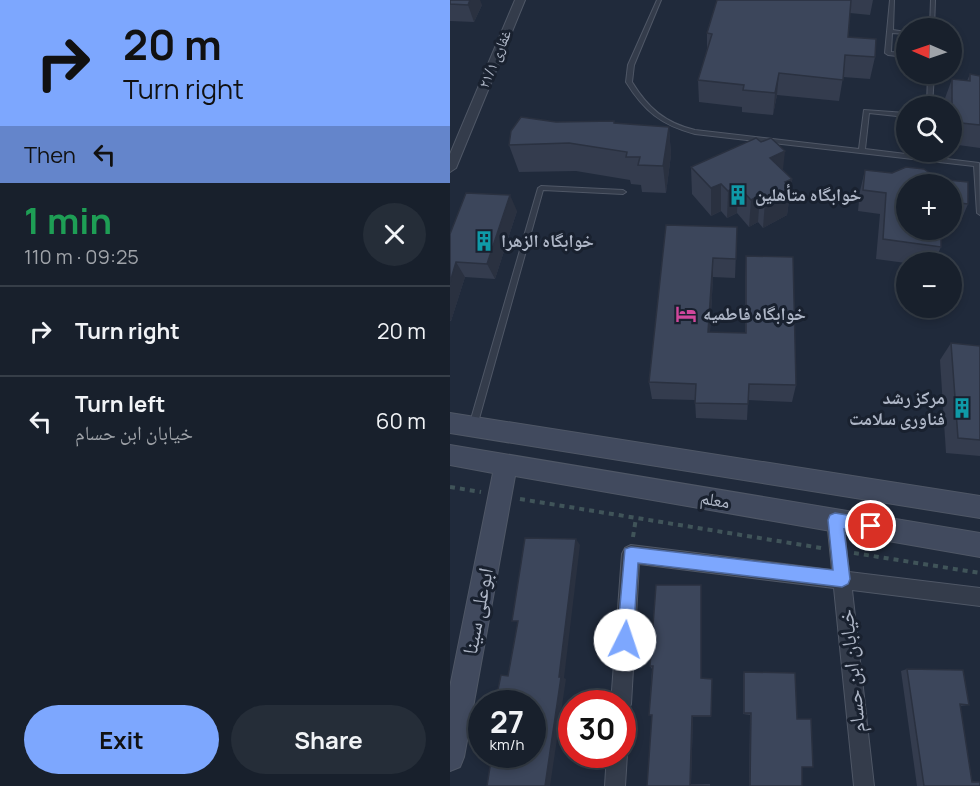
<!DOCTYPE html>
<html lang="en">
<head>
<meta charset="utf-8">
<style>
  :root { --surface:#18202c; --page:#252d38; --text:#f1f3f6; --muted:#9fa3a9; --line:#363e48; --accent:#7da7fe }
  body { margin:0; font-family:Manrope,"Noto Naskh Arabic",sans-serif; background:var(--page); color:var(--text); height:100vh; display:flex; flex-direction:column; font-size:22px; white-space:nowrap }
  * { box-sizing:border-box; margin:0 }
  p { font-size:20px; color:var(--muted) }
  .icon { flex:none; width:33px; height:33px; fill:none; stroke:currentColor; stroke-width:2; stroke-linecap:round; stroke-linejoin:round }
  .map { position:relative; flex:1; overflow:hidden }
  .details { display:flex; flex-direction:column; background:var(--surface); width:450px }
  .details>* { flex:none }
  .hud { background:#7da7fe; color:#111; overflow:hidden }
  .needle { width:39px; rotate:272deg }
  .fabs { position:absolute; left:446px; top:18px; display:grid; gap:12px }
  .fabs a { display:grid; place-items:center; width:66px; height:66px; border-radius:50%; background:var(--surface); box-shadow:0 3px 9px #0003,0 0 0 2px var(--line); font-size:30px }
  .speed { position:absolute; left:18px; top:690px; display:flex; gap:12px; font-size:30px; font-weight:700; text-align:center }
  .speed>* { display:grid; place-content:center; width:78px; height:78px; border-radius:50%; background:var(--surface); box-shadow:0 3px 9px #0003,0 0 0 2px var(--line); line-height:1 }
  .speed small { font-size:15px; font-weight:400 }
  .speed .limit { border:9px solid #d22; background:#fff; color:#111 }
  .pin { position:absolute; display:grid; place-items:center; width:51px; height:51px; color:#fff; margin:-26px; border:3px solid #fff; border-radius:50%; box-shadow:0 2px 6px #0007 }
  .me { position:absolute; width:66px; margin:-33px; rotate:4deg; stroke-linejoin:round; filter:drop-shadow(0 0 4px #0008) }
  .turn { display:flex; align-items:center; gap:21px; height:126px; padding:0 24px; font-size:27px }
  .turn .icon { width:78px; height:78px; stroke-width:2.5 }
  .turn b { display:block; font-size:42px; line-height:51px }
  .then { display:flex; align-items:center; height:57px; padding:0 24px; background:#0003; gap:12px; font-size:22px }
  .round { display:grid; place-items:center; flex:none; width:63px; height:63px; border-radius:32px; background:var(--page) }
  .overview { display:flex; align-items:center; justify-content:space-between; height:102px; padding:0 24px }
  h1 { font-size:36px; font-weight:700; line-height:45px; color:#1e9e55 }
  .button { display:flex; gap:12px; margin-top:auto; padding:12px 24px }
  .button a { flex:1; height:69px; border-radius:36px; background:var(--accent); color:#111; font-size:24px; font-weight:700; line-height:69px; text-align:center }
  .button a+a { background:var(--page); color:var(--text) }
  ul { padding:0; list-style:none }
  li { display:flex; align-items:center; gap:18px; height:90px; padding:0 24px; border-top:2px solid var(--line) }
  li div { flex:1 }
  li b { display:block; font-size:22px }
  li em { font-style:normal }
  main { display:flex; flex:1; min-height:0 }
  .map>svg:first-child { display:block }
</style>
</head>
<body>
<main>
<section class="details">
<div class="hud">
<div class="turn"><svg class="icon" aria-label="right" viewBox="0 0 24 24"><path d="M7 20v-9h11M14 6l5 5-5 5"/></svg><div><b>20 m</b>Turn right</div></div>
<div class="then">Then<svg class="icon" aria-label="left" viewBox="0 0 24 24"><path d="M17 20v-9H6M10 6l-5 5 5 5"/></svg></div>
</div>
<div class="overview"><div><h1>1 min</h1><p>110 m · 09:25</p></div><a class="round"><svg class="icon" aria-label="close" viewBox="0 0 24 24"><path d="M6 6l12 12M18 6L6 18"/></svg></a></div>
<ul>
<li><svg class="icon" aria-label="right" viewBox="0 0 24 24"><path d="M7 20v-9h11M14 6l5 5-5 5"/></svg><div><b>Turn right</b></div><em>20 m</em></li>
<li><svg class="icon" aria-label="left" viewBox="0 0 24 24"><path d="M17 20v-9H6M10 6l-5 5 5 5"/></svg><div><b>Turn left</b><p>خیابان ابن حسام</p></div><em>60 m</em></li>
</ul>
<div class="button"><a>Exit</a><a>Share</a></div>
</section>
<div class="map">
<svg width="530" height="786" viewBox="0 0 530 786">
  <rect width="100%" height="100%" fill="#202a3b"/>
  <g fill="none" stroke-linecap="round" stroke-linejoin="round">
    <g stroke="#4f5766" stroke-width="2">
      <g id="lane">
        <path d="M207,0H211L184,65L182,82C198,108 215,123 245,130L409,149L414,110L456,113V117L419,113L415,149L529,163L530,215L527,213L524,166L245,134C211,125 194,111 176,82L178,65Z"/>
        <polygon points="440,0 444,0 443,30 456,32 456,34 442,33 441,52 456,53 456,57 438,55 435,53"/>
        <polygon points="481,0 485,0 484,28 480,28"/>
        <polygon points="478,74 484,74 482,106 477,106"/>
        <polygon points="91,186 173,190 176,192 173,194 93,190 27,426 26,428 23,429 20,428 19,426 88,188"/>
      </g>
    </g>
    <g stroke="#4f5766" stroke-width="2">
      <g id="street">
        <polygon points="65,0 75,0 6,168 0,172 0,154"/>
        <polygon points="385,512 391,514 393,520 399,572 530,588 530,606 402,590 424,786 404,786 384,588 189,564 181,704 178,711 172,713 172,704 161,704 172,554 175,548 181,545 382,570 377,520 379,514"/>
        <polygon points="172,746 177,754 175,786 155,786 157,754 172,754"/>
      </g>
    </g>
    <g stroke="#4f5766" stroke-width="2">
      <g id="secondary">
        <polygon points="0,413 530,496 530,518 0,433"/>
        <polygon points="0,445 530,533 530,557 65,476 14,757 10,767 0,771 0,687 43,473 0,465"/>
      </g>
    </g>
    <g stroke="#405459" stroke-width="4" stroke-dasharray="5 5" stroke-linecap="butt">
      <polyline points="0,487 31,492"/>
      <polyline points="70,499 371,548"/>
      <polyline points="183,537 186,518"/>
      <polyline points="404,553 530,573"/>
    </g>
    <use href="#lane" fill="#343c4b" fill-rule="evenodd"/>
    <use href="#street" fill="#343c4b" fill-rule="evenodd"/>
    <use href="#secondary" fill="#414a5e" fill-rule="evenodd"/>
  </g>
  <g fill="#343c4e">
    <polygon points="0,0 32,5 24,22 0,21"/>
    <polygon points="267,0 423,0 420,15 400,13 398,37 425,57 420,79 393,77 389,101 327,95 323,115 292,112 292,107 249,102 248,80 257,50 257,33"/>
    <polygon points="520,74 530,76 530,148 501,144 501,106 494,106 494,101 502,79 517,81"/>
    <polygon points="106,122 164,123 219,127 221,155 216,193 192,192 191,185 181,184 180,180 126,171 69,172 59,145"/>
    <polygon points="311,142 333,170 342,179 337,215 313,228 308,222 299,227 287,213 277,218 271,211 261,216 242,194 241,167"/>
    <polygon points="456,167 474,169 488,179 518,182 518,204 509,225 501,224 501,184 456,184 456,230 491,230 491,247 484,262 456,263 426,259 430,214 408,211 410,191 415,170 442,173"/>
    <polygon points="67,211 45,279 15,277 1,321 0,321 0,234"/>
    <polygon points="216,225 287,227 285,278 263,277 260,332 295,333 295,276 296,256 346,385 342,402 298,400 297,420 246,418 245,400 202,399 199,382"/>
    <polygon points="501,343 530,346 530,456 496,453 490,360"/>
    <polygon points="206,585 251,678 262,679 261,717 243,717 241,784 260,784 260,786 197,786 202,716 199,715 202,669 200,666"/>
    <polygon points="457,669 519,705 510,706 522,781 530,782 530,786 467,786 451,671"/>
    <polygon points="294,672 347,719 352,767 352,786 299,786 300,715 293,714 293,675"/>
  </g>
  <g fill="#2a3140">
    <polygon points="20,0 30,0 32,5 24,22 18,5"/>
    <polygon points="329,73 327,95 323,115 325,93"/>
    <polygon points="219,127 221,155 216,193 213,166"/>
    <polygon points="335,151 332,178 320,158"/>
    <polygon points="342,179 337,215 313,228 315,201 335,182"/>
    <polygon points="271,184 271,211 261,216 261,188"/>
    <polygon points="288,186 287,213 277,218 278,191"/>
    <polygon points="60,195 67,211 45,279 37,264"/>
    <polygon points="310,195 308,222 299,227 301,200"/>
    <polygon points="263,258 263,277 259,350 258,332"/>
    <polygon points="6,262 15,277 1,321 0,320 0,282"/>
    <polygon points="126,539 130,545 114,678 116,679 100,786 95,786 109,677"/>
    <polygon points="242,716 243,717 241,784 240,785"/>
  </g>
  <g fill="#3c465b" stroke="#2a3140" stroke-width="1.5">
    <polygon points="0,0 20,0 18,5 0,4"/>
    <polygon points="267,0 401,0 398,37 426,39 425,57 395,55 393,80 329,73 325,93 293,90 294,85 248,80 262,34 257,33"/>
    <polygon points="520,74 530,76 530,125 502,122 502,79 520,81"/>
    <polygon points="71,117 106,122 164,121 164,123 219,127 213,166 188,165 190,157 176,157 177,152 119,143 59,145 61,131"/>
    <polygon points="306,138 311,142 321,138 335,151 320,158 342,179 335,182 341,188 315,201 310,195 301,200 288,186 278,191 271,184 261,188 241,167"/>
    <polygon points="456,167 474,169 488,179 518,182 518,204 501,202 501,184 456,184 456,230 491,230 491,247 433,239 436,193 413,190 415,170 442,173"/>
    <polygon points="16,193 60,195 37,264 6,262 0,282 0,234"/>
    <polygon points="216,225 287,227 286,259 263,258 258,332 296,333 296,256 343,257 346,385 299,384 298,404 245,403 246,384 199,382"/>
    <polygon points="501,343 530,346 530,440 508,438"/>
    <polygon points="75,538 126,539 109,677 111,677 95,786 37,786 42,754 82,754 82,704 45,704 51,675 58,676 68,621 62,621"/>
    <polygon points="206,585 251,585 251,678 262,679 261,716 242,716 240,785 260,786 197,786 202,715 199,715 203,666 200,666"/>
    <polygon points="457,669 513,670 519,705 510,704 522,782 530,782 530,786 474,786"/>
    <polygon points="294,672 345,673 347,719 361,719 363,767 352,767 352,786 300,786 301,713 294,713"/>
  </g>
  <polygon fill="#7da7fe" stroke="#516da5" stroke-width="1.5" points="385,513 421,519 427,521 429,526 427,531 421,534 394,529 400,579 398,584 392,587 188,563 183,640 181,646 175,648 169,646 167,640 175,549 181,547 383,570 378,520 380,515"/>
  <defs>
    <g id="building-bare" transform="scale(1.62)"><path d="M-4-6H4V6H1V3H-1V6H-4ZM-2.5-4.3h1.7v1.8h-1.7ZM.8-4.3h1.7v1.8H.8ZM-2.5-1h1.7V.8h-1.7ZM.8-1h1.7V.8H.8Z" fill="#0f9aa8" stroke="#19212f" stroke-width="2.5" paint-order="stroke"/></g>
    <g id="hotel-bare" transform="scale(1.62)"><path d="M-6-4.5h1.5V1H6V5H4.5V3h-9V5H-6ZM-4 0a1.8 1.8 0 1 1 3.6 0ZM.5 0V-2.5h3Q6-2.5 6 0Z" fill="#d1479c" stroke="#19212f" stroke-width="2.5" paint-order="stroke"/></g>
  </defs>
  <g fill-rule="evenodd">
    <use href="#building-bare" x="288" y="195"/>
    <use href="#building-bare" x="34" y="241"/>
    <use href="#hotel-bare" x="236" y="314"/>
    <use href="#building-bare" x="512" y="408"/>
  </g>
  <g text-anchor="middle" stroke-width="6" stroke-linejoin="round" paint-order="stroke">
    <g font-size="15" fill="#afb7c7" stroke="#19212f">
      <text transform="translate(45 59) rotate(-67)" y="5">غفاری ۲۱/۱</text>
    </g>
    <g font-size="18" font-weight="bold" fill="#afb7c7" stroke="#19212f" text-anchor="start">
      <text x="305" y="201">خوابگاه متأهلین</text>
      <text x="51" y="247">خوابگاه الزهرا</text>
      <text x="253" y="320">خوابگاه فاطمیه</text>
      <text x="495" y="404" text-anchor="end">مرکز رشد<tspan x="495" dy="21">فناوری سلامت</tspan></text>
    </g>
    <g font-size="18" fill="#afb7c7" stroke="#19212f">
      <text transform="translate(265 500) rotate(10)" y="6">معلم</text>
    </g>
    <g font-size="21" fill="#afb7c7" stroke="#19212f">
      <text transform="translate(28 611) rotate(-79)" y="7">ابوعلی سینا</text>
      <text transform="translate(402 671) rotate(-96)" y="7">خیابان ابن حسام</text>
    </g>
  </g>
</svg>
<div class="fabs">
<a><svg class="needle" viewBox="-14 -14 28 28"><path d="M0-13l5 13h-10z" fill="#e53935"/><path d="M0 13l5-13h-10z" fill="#9fa3a9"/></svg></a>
<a><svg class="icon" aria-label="search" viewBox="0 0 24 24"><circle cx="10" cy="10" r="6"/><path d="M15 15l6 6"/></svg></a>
<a>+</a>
<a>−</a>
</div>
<div class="speed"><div>27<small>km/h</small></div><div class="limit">30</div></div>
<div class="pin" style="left:421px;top:526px;background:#d93025"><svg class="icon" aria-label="arrive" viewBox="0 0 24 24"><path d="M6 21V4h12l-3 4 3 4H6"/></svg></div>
<svg class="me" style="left:175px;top:640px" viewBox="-20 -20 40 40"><circle r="19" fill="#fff"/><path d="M0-13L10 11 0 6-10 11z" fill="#7da7fe"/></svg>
</div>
</main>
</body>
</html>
